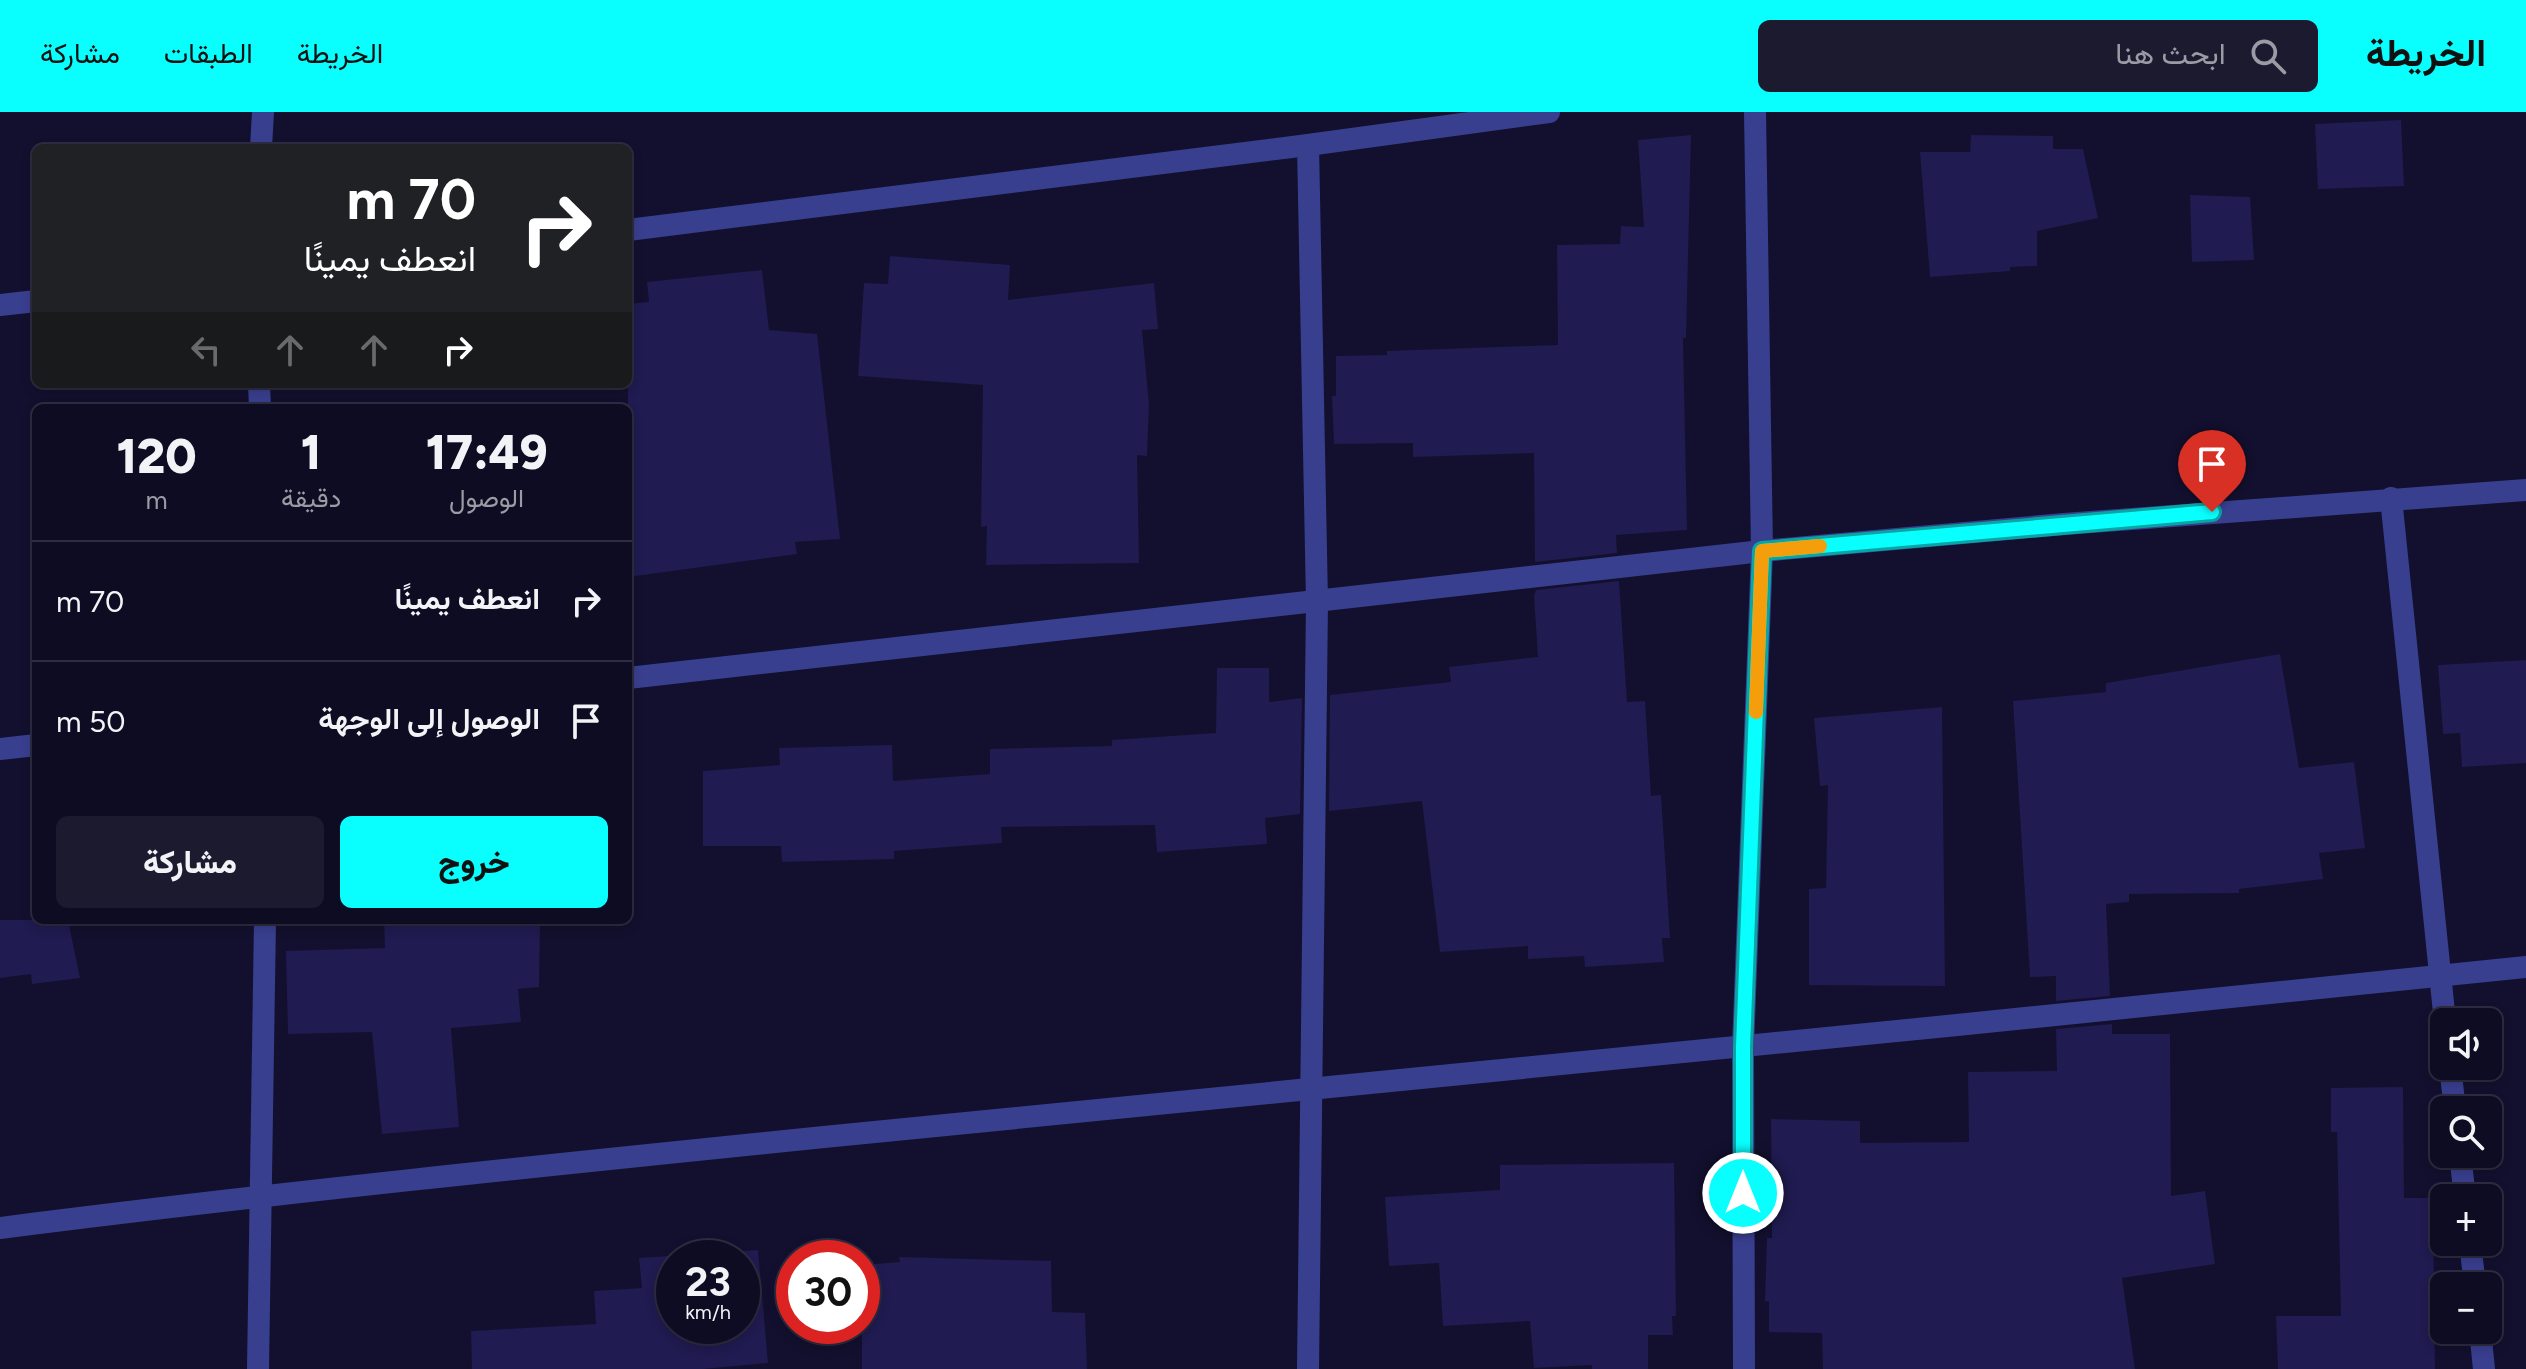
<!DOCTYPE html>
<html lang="ar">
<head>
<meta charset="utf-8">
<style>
  :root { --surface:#0e0c22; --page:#1c1a2f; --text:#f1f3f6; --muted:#9b9ba5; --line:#2e2c40; --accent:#09fffe }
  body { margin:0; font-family:Figtree,Vazirmatn,sans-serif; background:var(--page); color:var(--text); direction:rtl; height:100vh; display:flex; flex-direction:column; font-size:30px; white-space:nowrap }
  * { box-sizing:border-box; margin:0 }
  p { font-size:26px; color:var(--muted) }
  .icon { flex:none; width:44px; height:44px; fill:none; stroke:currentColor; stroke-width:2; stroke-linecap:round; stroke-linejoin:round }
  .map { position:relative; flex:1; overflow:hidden; direction:ltr }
  .panel { position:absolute; left:32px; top:292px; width:600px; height:520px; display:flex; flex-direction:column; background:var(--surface); border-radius:12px; box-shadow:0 4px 12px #0003,0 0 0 2px var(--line); direction:rtl }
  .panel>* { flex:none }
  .top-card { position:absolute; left:32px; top:32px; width:600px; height:244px; border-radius:12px; box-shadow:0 4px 12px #0003,0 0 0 2px var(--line); direction:rtl; background:#202124; color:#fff; overflow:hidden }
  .fabs { position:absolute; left:2430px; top:896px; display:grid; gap:16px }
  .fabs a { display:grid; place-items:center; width:72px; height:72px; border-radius:12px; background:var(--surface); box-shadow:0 4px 12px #0003,0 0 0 2px var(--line); font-size:40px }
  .speed { position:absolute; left:656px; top:1128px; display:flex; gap:16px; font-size:40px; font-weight:700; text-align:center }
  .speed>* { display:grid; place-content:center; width:104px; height:104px; border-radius:50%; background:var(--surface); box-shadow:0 4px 12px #0003,0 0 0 2px var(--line); line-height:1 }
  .speed small { font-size:20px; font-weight:400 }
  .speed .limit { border:12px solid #d22; background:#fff; color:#111 }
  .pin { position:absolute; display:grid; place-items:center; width:68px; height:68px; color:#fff; margin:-82px -34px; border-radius:50% 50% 50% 0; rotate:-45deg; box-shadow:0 0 8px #0007 }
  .pin .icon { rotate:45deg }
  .me { position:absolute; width:88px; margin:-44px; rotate:0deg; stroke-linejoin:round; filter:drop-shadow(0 0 6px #0008) }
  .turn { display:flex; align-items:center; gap:28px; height:168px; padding:0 24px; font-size:36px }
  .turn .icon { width:104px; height:104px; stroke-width:2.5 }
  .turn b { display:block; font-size:56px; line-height:68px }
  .lanes { display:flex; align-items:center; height:76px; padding:0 24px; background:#0003; justify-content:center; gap:40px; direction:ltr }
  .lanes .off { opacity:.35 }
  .eta { display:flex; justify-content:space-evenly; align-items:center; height:136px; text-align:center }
  .eta b { font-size:48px; font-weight:800; line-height:56px }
  .button { display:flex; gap:16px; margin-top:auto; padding:16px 24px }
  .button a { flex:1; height:92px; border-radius:12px; background:var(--accent); color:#111; font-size:32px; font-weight:800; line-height:92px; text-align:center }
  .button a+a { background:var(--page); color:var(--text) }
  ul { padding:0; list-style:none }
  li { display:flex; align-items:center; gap:24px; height:120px; padding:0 24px; border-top:2px solid var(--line) }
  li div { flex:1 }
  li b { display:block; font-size:30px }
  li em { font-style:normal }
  header { display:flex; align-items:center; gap:48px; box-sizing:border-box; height:112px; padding:0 40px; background:var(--accent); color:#111 }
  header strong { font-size:38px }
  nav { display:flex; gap:44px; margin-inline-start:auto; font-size:28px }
  .search { width:560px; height:72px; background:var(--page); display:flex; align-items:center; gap:20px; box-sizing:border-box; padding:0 28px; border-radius:12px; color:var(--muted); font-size:30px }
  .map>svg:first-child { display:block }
</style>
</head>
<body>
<header>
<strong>الخريطة</strong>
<div class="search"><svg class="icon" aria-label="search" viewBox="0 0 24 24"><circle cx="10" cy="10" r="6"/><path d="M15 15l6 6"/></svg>ابحث هنا</div>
<nav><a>الخريطة</a><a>الطبقات</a><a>مشاركة</a></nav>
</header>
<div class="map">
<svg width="2526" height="1257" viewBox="0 0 2526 1257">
  <rect width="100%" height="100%" fill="#12102e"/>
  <g fill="#201b50" fill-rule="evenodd">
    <polygon points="2401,8 2404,74 2318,77 2315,12"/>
    <polygon points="1691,23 1686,226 1683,226 1687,418 1616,423 1617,441 1535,450 1534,341 1413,345 1413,331 1334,332 1332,284 1336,284 1336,244 1387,243 1387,239 1558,233 1557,133 1620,132 1621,114 1644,115 1638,28"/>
    <polygon points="1971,23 2053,24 2053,37 2083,37 2098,106 2037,119 2037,154 2010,155 2010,159 1930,165 1920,40 1970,40"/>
    <polygon points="2190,83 2250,85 2254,148 2192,150"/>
    <polygon points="890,144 1010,153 1008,188 1154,171 1158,217 1142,218 1149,292 1147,344 1137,343 1139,451 986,453 987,414 981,415 983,273 858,264 864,171 888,172"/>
    <polygon points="762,158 769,218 817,222 840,427 795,430 797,442 628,465 628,192 649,190 647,170"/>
    <polygon points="1619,469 1627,590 1645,589 1651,684 1661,683 1670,826 1662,826 1664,850 1585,855 1584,844 1528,847 1528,834 1440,840 1422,689 1329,699 1330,583 1451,570 1449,555 1538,545 1534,484 1536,478"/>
    <polygon points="2280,542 2299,656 2354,650 2365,736 2319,741 2323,767 2239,777 2239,781 2129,782 2129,790 2106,792 2110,884 2056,889 2056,864 2030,865 2013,589 2106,580 2106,571"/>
    <polygon points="2526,548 2526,651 2462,655 2460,621 2443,622 2438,553"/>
    <polygon points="1217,556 1269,556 1269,590 1302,586 1300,702 1265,706 1267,732 1157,740 1155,713 1001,715 1002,731 894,739 894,747 782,750 781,734 703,734 703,659 780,653 779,636 892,633 893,669 990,662 990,637 1112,634 1112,628 1216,621"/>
    <polygon points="1942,595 1945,874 1809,873 1809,777 1826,776 1828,673 1820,674 1814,606"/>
    <polygon points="0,808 68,808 80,866 32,872 31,862 0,866"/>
    <polygon points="384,808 540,808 539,875 518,877 521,910 451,916 459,1015 382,1022 372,920 288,922 286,839 385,836"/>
    <polygon points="2112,912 2112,922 2170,922 2171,1084 2205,1079 2215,1152 2122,1166 2135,1257 1823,1257 1822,1221 1769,1220 1769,1189 1765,1189 1767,1126 1772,1126 1771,1007 1860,1009 1860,1031 1969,1030 1968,960 2057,959 2056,917"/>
    <polygon points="2403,975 2404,1086 2433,1086 2435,1257 2278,1257 2276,1204 2341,1204 2337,1020 2331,1020 2331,976"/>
    <polygon points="1674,1051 1676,1204 1672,1204 1673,1223 1648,1223 1648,1257 1592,1257 1592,1253 1534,1256 1530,1209 1443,1214 1439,1151 1389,1154 1385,1085 1500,1078 1500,1053"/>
    <path d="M758,1138L768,1251L703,1257H472L471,1219L596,1212L594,1179L642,1176L639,1146ZM674,1146H742V1214H674Z"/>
    <polygon points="899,1145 1051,1149 1052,1200 1085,1201 1087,1257 862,1257 862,1153 900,1150"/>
  </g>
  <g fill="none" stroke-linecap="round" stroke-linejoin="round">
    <g stroke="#393f8f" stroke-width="22">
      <polyline points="1308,33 1317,490 1308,1257"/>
      <polyline points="261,36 263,0"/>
      <polyline points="628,118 1308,33 1549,0"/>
      <polyline points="0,193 36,189"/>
      <polyline points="259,272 260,296"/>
      <polyline points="2391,386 2445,910"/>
      <polyline points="628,566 1762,439 2064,412 2526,378"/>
      <polyline points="0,637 36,633"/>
      <polyline points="2450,954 2455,998"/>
      <polyline points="2460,1042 2465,1086"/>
      <path d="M0,1116C274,1081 549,1053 824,1025C1391,967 1959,915 2526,855"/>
      <polyline points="2470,1130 2475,1174"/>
      <polyline points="2480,1218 2484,1257"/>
      <polyline points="258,1257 265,808"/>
      <polyline points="1744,1257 1743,935 1762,439 1755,0"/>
    </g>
  </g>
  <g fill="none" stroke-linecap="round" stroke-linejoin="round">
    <g stroke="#06a6a5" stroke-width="20">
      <polyline id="route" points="1743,1081 1743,935 1762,439 2212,400"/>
    </g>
    <use href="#route" stroke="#09fffe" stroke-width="14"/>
    <polyline stroke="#f59e0b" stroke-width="14" points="1756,600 1762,439 1820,434"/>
  </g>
</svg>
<div class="fabs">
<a><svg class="icon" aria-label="sound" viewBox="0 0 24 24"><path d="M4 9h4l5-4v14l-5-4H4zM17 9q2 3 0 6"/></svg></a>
<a><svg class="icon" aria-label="search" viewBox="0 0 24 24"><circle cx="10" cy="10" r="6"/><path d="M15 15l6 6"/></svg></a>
<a>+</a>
<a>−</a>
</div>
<div class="speed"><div>23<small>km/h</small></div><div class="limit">30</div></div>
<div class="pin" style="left:2212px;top:400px;background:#d93025"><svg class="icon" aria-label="arrive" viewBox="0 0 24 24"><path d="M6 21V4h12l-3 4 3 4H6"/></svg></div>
<svg class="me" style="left:1743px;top:1081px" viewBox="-20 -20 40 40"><circle r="17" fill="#09fffe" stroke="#fff" stroke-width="3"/><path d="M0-11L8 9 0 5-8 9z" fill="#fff"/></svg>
<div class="top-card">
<div class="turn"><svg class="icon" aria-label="right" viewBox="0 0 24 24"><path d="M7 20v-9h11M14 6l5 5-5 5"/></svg><div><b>70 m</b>انعطف يمينًا</div></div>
<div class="lanes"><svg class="icon off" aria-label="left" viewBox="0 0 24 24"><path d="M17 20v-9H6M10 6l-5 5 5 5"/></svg><svg class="icon off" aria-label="ahead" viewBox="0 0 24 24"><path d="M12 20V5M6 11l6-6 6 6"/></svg><svg class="icon off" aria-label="ahead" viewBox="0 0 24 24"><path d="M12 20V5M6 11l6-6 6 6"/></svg><svg class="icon" aria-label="right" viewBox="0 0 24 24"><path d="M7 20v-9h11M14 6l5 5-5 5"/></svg></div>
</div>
<section class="panel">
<div class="eta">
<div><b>17:49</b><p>الوصول</p></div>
<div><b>1</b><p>دقيقة</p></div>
<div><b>120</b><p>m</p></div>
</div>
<ul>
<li><svg class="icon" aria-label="right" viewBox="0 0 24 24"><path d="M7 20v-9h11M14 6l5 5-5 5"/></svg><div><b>انعطف يمينًا</b></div><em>70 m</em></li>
<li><svg class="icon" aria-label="arrive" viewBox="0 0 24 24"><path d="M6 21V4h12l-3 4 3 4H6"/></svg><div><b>الوصول إلى الوجهة</b></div><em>50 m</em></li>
</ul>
<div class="button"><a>خروج</a><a>مشاركة</a></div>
</section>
</div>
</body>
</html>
